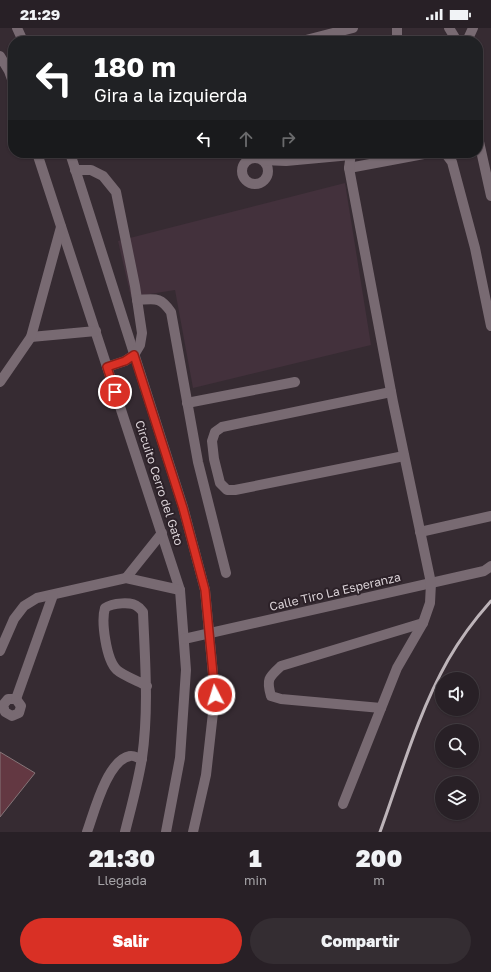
<!DOCTYPE html>
<html lang="es">
<head>
<meta charset="utf-8">
<style>
  :root { --surface:#282026; --page:#342d32; --text:#f1f3f6; --muted:#a5a3a7; --line:#443e43; --accent:#d93025 }
  body { margin:0; font-family:"Golos Text",sans-serif; background:var(--page); color:var(--text); height:100vh; display:flex; flex-direction:column; font-size:15px; white-space:nowrap }
  * { box-sizing:border-box; margin:0 }
  p { font-size:13px; color:var(--muted) }
  .icon { flex:none; width:22px; height:22px; fill:none; stroke:currentColor; stroke-width:2; stroke-linecap:round; stroke-linejoin:round }
  .map { position:relative; height:804px; overflow:hidden }
  .sheet { display:flex; flex-direction:column; background:var(--surface); flex:1 }
  .sheet>* { flex:none }
  .top-card { position:absolute; left:8px; top:8px; width:475px; height:122px; border-radius:16px; box-shadow:0 1px 3px #0004,0 0 0 1px var(--line); background:#202124; color:#fff; overflow:hidden }
  .fabs { position:absolute; left:435px; top:644px; display:grid; gap:8px }
  .fabs a { display:grid; place-items:center; width:44px; height:44px; border-radius:50%; background:var(--surface); box-shadow:0 1px 3px #0004,0 0 0 1px var(--line); font-size:20px }
  .pin { position:absolute; display:grid; place-items:center; width:34px; height:34px; color:#fff; margin:-17px; border:2px solid #fff; border-radius:50%; box-shadow:0 1px 4px #0007 }
  .me { position:absolute; width:44px; margin:-22px; rotate:355deg; stroke-linejoin:round; filter:drop-shadow(0 0 3px #0008) }
  .turn { display:flex; align-items:center; gap:14px; height:84px; padding:0 20px; font-size:18px }
  .turn .icon { width:52px; height:52px; stroke-width:2.5 }
  .turn b { display:block; font-size:28px; line-height:34px }
  .lanes { display:flex; align-items:center; height:38px; padding:0 20px; background:#0003; justify-content:center; gap:20px; direction:ltr }
  .lanes .off { opacity:.35 }
  .eta { display:flex; justify-content:space-evenly; align-items:center; height:68px; text-align:center }
  .eta b { font-size:24px; font-weight:800; line-height:28px }
  .button { display:flex; gap:8px; margin-top:auto; padding:8px 20px }
  .button a { flex:1; height:46px; border-radius:24px; background:var(--accent); color:#fff; font-size:16px; font-weight:800; line-height:46px; text-align:center }
  .button a+a { background:var(--page); color:var(--text) }
  .status { display:flex; justify-content:space-between; align-items:center; height:28px; padding:0 20px; background:var(--surface); direction:ltr }
  .status svg { height:11px; fill:currentColor }
  .map>svg:first-child { display:block }
</style>
</head>
<body>
<div class="status"><b>21:29</b><svg viewBox="0 0 49 12"><path d="M0 12V9h3v3zM5 12V6h3v6zM10 12V3h3v9zM15 12V0h3v12zM26 1h20v11H26zM47 4h2v5h-2z"/></svg></div>
<div class="map">
<svg width="491" height="804" viewBox="0 0 491 804">
  <rect width="100%" height="100%" fill="#362b32"/>
  <polygon fill="#43313c" points="345,155 371,317 193,360 175,262 131,269 118,213"/>
  <polygon fill="#633842" stroke="#857578" points="0,724 35,745 0,789"/>
  <g fill="none" stroke-linecap="round" stroke-linejoin="round">
    <g stroke="#786a72" stroke-width="10">
      <polyline points="17,0 23,13"/>
      <polyline points="449,0 457,13"/>
      <polyline points="302,13 353,0"/>
      <polyline points="397,13 397,0"/>
      <polyline points="467,13 473,0"/>
      <polyline points="0,28 9,43 13,54"/>
      <polyline points="478,109 491,168"/>
      <polyline points="37,125 180,562 186,642 180,730 166,804"/>
      <polyline points="70,125 183,479 205,562 215,667 206,747 193,804"/>
      <polyline points="441,125 446,126 452,134 475,220 491,298"/>
      <circle cx="255" cy="143" r="13"/>
      <polyline points="263,132 286,133 351,127"/>
      <polyline points="349,140 429,125"/>
      <polyline points="75,142 91,142 103,148 116,164 135,258 142,305 140,317 134,327 125,333 107,339"/>
      <path d="M137,272C155,271 160,268 171,284L198,434L226,545"/>
      <polyline points="31,309 96,303"/>
      <polyline points="0,354 31,309 61,199"/>
      <polyline points="391,364 222,399 215,404 212,413 214,431 220,455 227,462 235,462 404,428"/>
      <polyline points="187,375 295,354"/>
      <polyline points="420,504 491,488"/>
      <polyline points="126,550 162,505"/>
      <polyline points="184,611 484,543 491,538"/>
      <polyline points="0,623 14,591 24,578 37,570 126,550 180,562"/>
      <polygon points="8,671 16,671 21,678 19,685 12,688 5,684 3,677"/>
      <polyline points="16,671 53,567"/>
      <path d="M381,680L281,671L271,668C266,651 269,649 281,638L423,595"/>
      <polyline points="343,776 397,640 423,595 430,575 431,555 393,374 349,140 351,125"/>
      <path d="M87,804C94,785 107,732 130,728C133,727 138,730 142,731"/>
      <path d="M125,804C131,780 138,755 142,730C149,681 145,633 143,584C141,582 140,580 138,579C132,573 112,575 105,580C101,593 106,632 117,642C122,647 140,654 147,658"/>
    </g>
    <path stroke="#bdb4b9" stroke-width="3" d="M380,804C401,746 418,685 448,632C460,611 475,591 491,573"/>
  </g>
  <g fill="none" stroke-linecap="round" stroke-linejoin="round">
    <g stroke="#8d1f18" stroke-width="10">
      <polyline id="route" points="115,364 107,339 125,333 134,327 183,480 205,562 215,667"/>
    </g>
    <use href="#route" stroke="#d93025" stroke-width="7"/>
  </g>
  <g text-anchor="middle" stroke-width="4" stroke-linejoin="round" paint-order="stroke">
    <g font-size="12" fill="#dbd3d8" stroke="#2c2128">
      <text transform="translate(159 455) rotate(72)" y="4">Circuito Cerro del Gato</text>
      <text transform="translate(335 564) rotate(-13)" y="4">Calle Tiro La Esperanza</text>
    </g>
  </g>
</svg>
<div class="fabs">
<a><svg class="icon" aria-label="sound" viewBox="0 0 24 24"><path d="M4 9h4l5-4v14l-5-4H4zM17 9q2 3 0 6"/></svg></a>
<a><svg class="icon" aria-label="search" viewBox="0 0 24 24"><circle cx="10" cy="10" r="6"/><path d="M15 15l6 6"/></svg></a>
<a><svg class="icon" aria-label="layers" viewBox="0 0 24 24"><path d="M12 4l9 5-9 5-9-5zM3 14l9 5 9-5"/></svg></a>
</div>
<div class="pin" style="left:115px;top:364px;background:#d93025"><svg class="icon" aria-label="arrive" viewBox="0 0 24 24"><path d="M6 21V4h12l-3 4 3 4H6"/></svg></div>
<svg class="me" style="left:215px;top:667px" viewBox="-20 -20 40 40"><circle r="17" fill="#d93025" stroke="#fff" stroke-width="3"/><path d="M0-11L8 9 0 5-8 9z" fill="#fff"/></svg>
<div class="top-card">
<div class="turn"><svg class="icon" aria-label="left" viewBox="0 0 24 24"><path d="M17 20v-9H6M10 6l-5 5 5 5"/></svg><div><b>180 m</b>Gira a la izquierda</div></div>
<div class="lanes"><svg class="icon" aria-label="left" viewBox="0 0 24 24"><path d="M17 20v-9H6M10 6l-5 5 5 5"/></svg><svg class="icon off" aria-label="ahead" viewBox="0 0 24 24"><path d="M12 20V5M6 11l6-6 6 6"/></svg><svg class="icon off" aria-label="right" viewBox="0 0 24 24"><path d="M7 20v-9h11M14 6l5 5-5 5"/></svg></div>
</div>
</div>
<section class="sheet">
<div class="eta">
<div><b>21:30</b><p>Llegada</p></div>
<div><b>1</b><p>min</p></div>
<div><b>200</b><p>m</p></div>
</div>
<div class="button"><a>Salir</a><a>Compartir</a></div>
</section>
</body>
</html>
